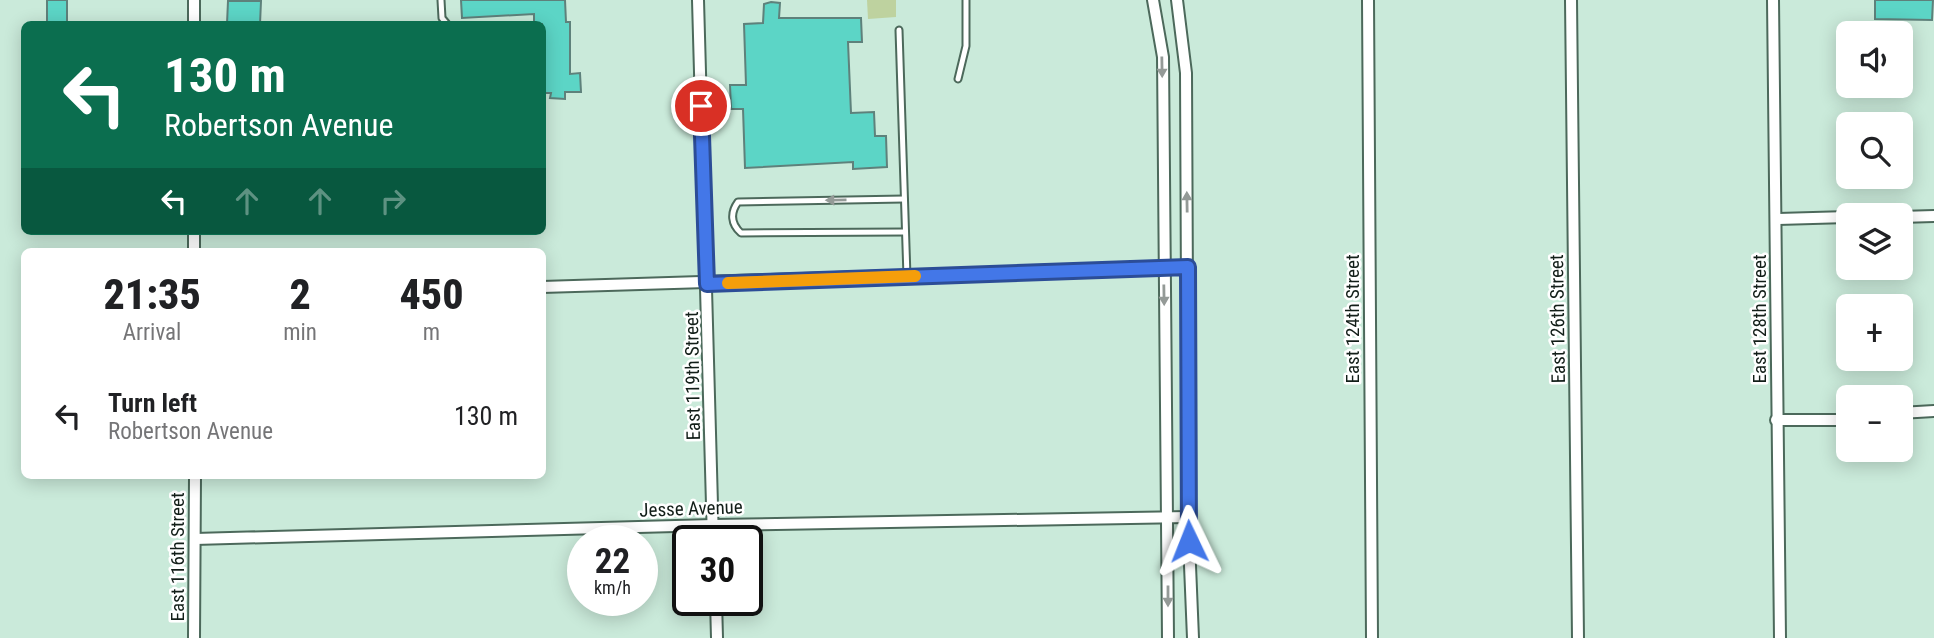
<!DOCTYPE html>
<html lang="en">
<head>
<meta charset="utf-8">
<style>
  :root { --surface:#fff; --page:#f2f2f2; --text:#202124; --muted:#757577 }
  body { margin:0; font-family:"Roboto Condensed",sans-serif; background:var(--page); color:var(--text); height:100vh; display:flex; flex-direction:column; font-size:26px; white-space:nowrap }
  * { box-sizing:border-box; margin:0 }
  p { font-size:23px; color:var(--muted) }
  .icon { flex:none; width:38px; height:38px; fill:none; stroke:currentColor; stroke-width:2; stroke-linecap:round; stroke-linejoin:round }
  .map { position:relative; flex:1; overflow:hidden }
  .drawer { position:absolute; left:21px; top:248px; width:525px; height:231px; display:flex; flex-direction:column; background:var(--surface); border-radius:10px; box-shadow:0 4px 18px #0003 }
  .drawer>* { flex:none }
  .guide { position:absolute; left:21px; top:21px; width:525px; height:214px; border-radius:10px; box-shadow:0 4px 18px #0003; background:#0b6e4f; color:#fff; overflow:hidden }
  .fabs { position:absolute; left:1836px; top:21px; display:grid; gap:14px }
  .fabs a { display:grid; place-items:center; width:77px; height:77px; border-radius:10px; background:var(--surface); box-shadow:0 4px 18px #0003; font-size:35px }
  .speed { position:absolute; left:567px; top:525px; display:flex; gap:14px; font-size:35px; font-weight:700; text-align:center }
  .speed>* { display:grid; place-content:center; width:91px; height:91px; border-radius:50%; background:var(--surface); box-shadow:0 4px 18px #0003; line-height:1 }
  .speed small { font-size:18px; font-weight:400 }
  .speed .limit { border:4px solid #111; border-radius:10px; background:#fff; color:#111 }
  .pin { position:absolute; display:grid; place-items:center; width:60px; height:60px; color:#fff; margin:-30px; border:4px solid #fff; border-radius:50%; box-shadow:0 2px 7px #0007 }
  .me { position:absolute; width:77px; margin:-38px; rotate:358deg; stroke-linejoin:round; filter:drop-shadow(0 0 5px #0008) }
  .turn { display:flex; align-items:center; gap:24px; height:147px; padding:0 28px; font-size:32px }
  .turn .icon { width:91px; height:91px; stroke-width:2.5 }
  .turn b { display:block; font-size:49px; line-height:60px }
  .lanes { display:flex; align-items:center; height:66px; padding:0 28px; background:#0003; justify-content:center; gap:35px; direction:ltr }
  .lanes .off { opacity:.35 }
  .eta { display:flex; justify-content:space-evenly; align-items:center; height:119px; text-align:center }
  .eta b { font-size:42px; font-weight:800; line-height:49px }
  ul { padding:0; list-style:none }
  li { display:flex; align-items:center; gap:21px; height:98px; padding:0 28px }
  li div { flex:1 }
  li b { display:block; font-size:26px }
  li em { font-style:normal }
  .map>svg:first-child { display:block }
</style>
</head>
<body>
<div class="map">
<svg width="1934" height="638" viewBox="0 0 1934 638">
  <rect width="100%" height="100%" fill="#caeada"/>
  <polygon fill="#bed29f" points="867,0 896,0 896,17 868,19"/>
  <g fill="#5cd5c6" stroke="#5e817b" stroke-width="2">
    <rect x="47" y="0" width="20" height="24"/>
    <polygon points="461,0 565,0 566,22 570,22 570,74 580,73 581,92 565,92 565,99 550,98 551,93 542,93 542,24 534,24 534,14 462,18"/>
    <polygon points="1875,0 1933,0 1932,20 1875,19"/>
    <polygon points="228,1 261,1 260,24 227,24"/>
    <polygon points="771,2 780,3 779,18 861,18 862,42 848,42 851,113 874,112 875,136 886,136 887,167 853,169 853,162 745,168 743,109 731,109 730,85 746,85 744,24 763,23 764,4"/>
  </g>
  <g fill="none" stroke-linecap="round" stroke-linejoin="round">
    <g stroke="#4c695b" stroke-width="9">
      <g id="service">
        <polyline points="441,0 442,18 447,24"/>
        <polyline points="899,30 907,277"/>
        <polyline points="958,79 966,46 966,0"/>
        <path d="M904,199L738,202C730,213 731,224 741,233L905,232"/>
      </g>
    </g>
    <g stroke="#4c695b" stroke-width="14">
      <g id="minor">
        <polyline points="194,0 194,24"/>
        <polyline points="698,0 713,541"/>
        <polyline points="1153,0 1163,57 1168,638"/>
        <polyline points="1177,0 1186,73 1188,517 1193,638"/>
        <polyline points="1368,0 1372,638"/>
        <polyline points="1571,0 1578,638"/>
        <polyline points="1773,0 1780,638"/>
        <polyline points="1900,217 1934,216"/>
        <polyline points="1776,219 1848,217"/>
        <polyline points="194,231 194,252"/>
        <polyline points="542,287 1188,267"/>
        <polyline points="1900,413 1934,411"/>
        <polyline points="1776,420 1848,420"/>
        <polyline points="195,539 713,525 1188,517"/>
        <polyline points="716,600 717,638"/>
        <polyline points="194,638 195,476"/>
      </g>
    </g>
    <use href="#service" stroke="#fff" stroke-width="5"/>
    <use href="#minor" stroke="#fff" stroke-width="10"/>
  </g>
  <defs><path id="oneway-solid" d="M-6-.8H1V-3.2L6.5 0L1 3.2V.8H-6Z" transform="scale(1.75)"/></defs>
  <g fill="#949a97">
    <use href="#oneway-solid" transform="translate(1162 67) rotate(89)"/>
    <use href="#oneway-solid" transform="translate(836 200) rotate(179)"/>
    <use href="#oneway-solid" transform="translate(1187 202) rotate(-91)"/>
    <use href="#oneway-solid" transform="translate(1164 295) rotate(89)"/>
    <use href="#oneway-solid" transform="translate(1168 596) rotate(90)"/>
  </g>
  <g fill="none" stroke-linecap="round" stroke-linejoin="round">
    <g stroke="#2c4d97" stroke-width="18">
      <polyline id="route" points="701,106 707,284 1188,267 1189,541"/>
    </g>
    <use href="#route" stroke="#4377e8" stroke-width="12"/>
    <polyline stroke="#f59e0b" stroke-width="12" points="728,283 915,276"/>
  </g>
  <g text-anchor="middle" stroke-width="5" stroke-linejoin="round" paint-order="stroke">
    <g font-size="19" fill="#121e18" stroke="#fff">
      <text transform="translate(1352 319) rotate(-90)" y="7">East 124th Street</text>
      <text transform="translate(1557 319) rotate(-91)" y="7">East 126th Street</text>
      <text transform="translate(1759 319) rotate(-90)" y="7">East 128th Street</text>
      <text transform="translate(692 376) rotate(-91)" y="7">East 119th Street</text>
      <text transform="translate(691 508) rotate(-2)" y="7">Jesse Avenue</text>
      <text transform="translate(177 557) rotate(-90)" y="7">East 116th Street</text>
    </g>
  </g>
</svg>
<div class="fabs">
<a><svg class="icon" aria-label="sound" viewBox="0 0 24 24"><path d="M4 9h4l5-4v14l-5-4H4zM17 9q2 3 0 6"/></svg></a>
<a><svg class="icon" aria-label="search" viewBox="0 0 24 24"><circle cx="10" cy="10" r="6"/><path d="M15 15l6 6"/></svg></a>
<a><svg class="icon" aria-label="layers" viewBox="0 0 24 24"><path d="M12 4l9 5-9 5-9-5zM3 14l9 5 9-5"/></svg></a>
<a>+</a>
<a>−</a>
</div>
<div class="speed"><div>22<small>km/h</small></div><div class="limit">30</div></div>
<div class="pin" style="left:701px;top:106px;background:#d93025"><svg class="icon" aria-label="arrive" viewBox="0 0 24 24"><path d="M6 21V4h12l-3 4 3 4H6"/></svg></div>
<svg class="me" style="left:1189px;top:541px" viewBox="-20 -20 40 40"><path d="M0-17L14 15 0 8-14 15z" fill="#4377e8" stroke="#fff" stroke-width="4"/></svg>
<div class="guide">
<div class="turn"><svg class="icon" aria-label="left" viewBox="0 0 24 24"><path d="M17 20v-9H6M10 6l-5 5 5 5"/></svg><div><b>130 m</b>Robertson Avenue</div></div>
<div class="lanes"><svg class="icon" aria-label="left" viewBox="0 0 24 24"><path d="M17 20v-9H6M10 6l-5 5 5 5"/></svg><svg class="icon off" aria-label="ahead" viewBox="0 0 24 24"><path d="M12 20V5M6 11l6-6 6 6"/></svg><svg class="icon off" aria-label="ahead" viewBox="0 0 24 24"><path d="M12 20V5M6 11l6-6 6 6"/></svg><svg class="icon off" aria-label="right" viewBox="0 0 24 24"><path d="M7 20v-9h11M14 6l5 5-5 5"/></svg></div>
</div>
<section class="drawer">
<div class="eta">
<div><b>21:35</b><p>Arrival</p></div>
<div><b>2</b><p>min</p></div>
<div><b>450</b><p>m</p></div>
</div>
<ul>
<li><svg class="icon" aria-label="left" viewBox="0 0 24 24"><path d="M17 20v-9H6M10 6l-5 5 5 5"/></svg><div><b>Turn left</b><p>Robertson Avenue</p></div><em>130 m</em></li>
</ul>
</section>
</div>
</body>
</html>
